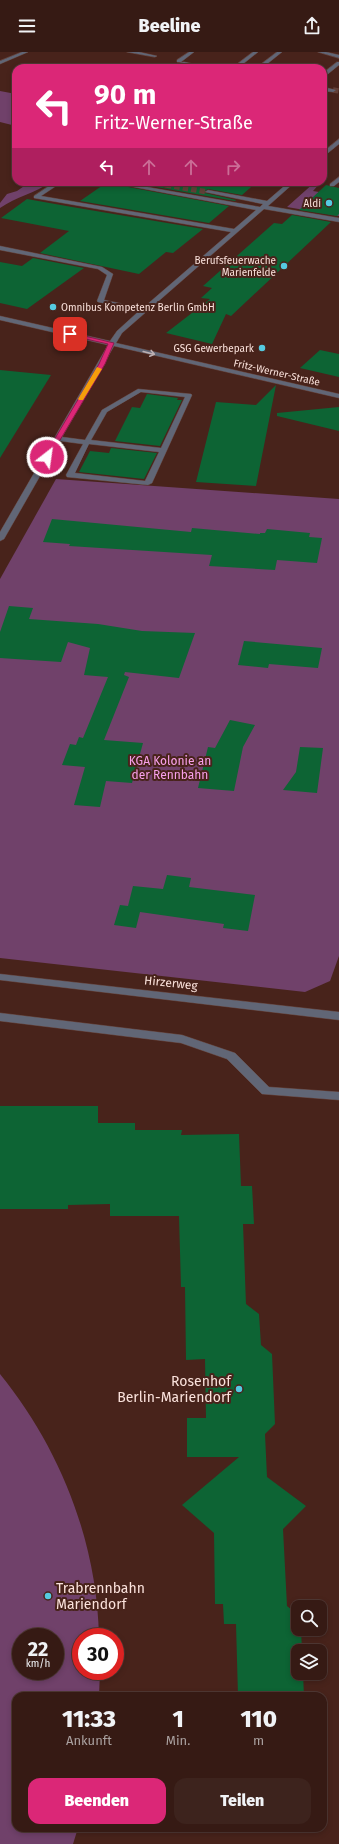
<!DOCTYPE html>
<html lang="de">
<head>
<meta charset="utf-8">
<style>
  :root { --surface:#361a14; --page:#3d231d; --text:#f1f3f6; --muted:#aaa1a0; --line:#503834; --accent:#db2777 }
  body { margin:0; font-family:"Fira Sans",sans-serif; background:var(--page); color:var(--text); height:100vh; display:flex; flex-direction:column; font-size:15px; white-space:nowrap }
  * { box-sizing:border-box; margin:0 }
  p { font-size:13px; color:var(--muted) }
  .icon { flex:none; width:22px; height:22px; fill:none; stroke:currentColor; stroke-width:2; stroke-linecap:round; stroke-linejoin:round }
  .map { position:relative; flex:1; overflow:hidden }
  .panel { position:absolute; left:12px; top:1640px; width:315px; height:140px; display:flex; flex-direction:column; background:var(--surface); border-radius:12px; box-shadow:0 2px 6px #0003,0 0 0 1px var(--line) }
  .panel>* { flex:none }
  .hud { position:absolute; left:12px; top:12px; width:315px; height:122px; border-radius:12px; box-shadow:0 2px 6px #0003,0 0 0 1px var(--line); background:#db2777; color:#fff; overflow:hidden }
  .controls { position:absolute; left:291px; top:1548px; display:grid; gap:8px }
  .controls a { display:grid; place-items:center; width:36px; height:36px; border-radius:8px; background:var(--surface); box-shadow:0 2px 6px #0003,0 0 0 1px var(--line); font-size:20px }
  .speed { position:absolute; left:12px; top:1576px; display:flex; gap:8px; font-size:20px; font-weight:700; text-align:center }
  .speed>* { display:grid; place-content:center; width:52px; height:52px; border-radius:50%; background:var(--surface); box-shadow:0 2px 6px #0003,0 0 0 1px var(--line); line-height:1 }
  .speed small { font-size:10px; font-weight:400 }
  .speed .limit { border:6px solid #d22; background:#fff; color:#111 }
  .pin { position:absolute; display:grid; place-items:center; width:34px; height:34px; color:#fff; margin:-17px; border-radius:8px; box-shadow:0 2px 6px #0006 }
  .me { position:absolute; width:44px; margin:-22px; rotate:30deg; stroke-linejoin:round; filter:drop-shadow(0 0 3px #0008) }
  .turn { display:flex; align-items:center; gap:14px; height:84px; padding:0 16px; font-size:18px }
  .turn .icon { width:52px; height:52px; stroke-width:2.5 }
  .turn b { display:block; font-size:28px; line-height:34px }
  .lanes { display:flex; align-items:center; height:38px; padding:0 16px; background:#0003; justify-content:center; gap:20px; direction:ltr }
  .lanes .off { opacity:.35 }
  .eta { display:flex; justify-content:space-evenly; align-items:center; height:68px; text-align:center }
  .eta b { font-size:24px; font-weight:800; line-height:28px }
  .cta { display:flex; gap:8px; margin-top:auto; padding:8px 16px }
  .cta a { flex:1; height:46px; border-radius:12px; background:var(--accent); color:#fff; font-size:16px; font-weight:800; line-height:46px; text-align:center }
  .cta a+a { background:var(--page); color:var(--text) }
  header { display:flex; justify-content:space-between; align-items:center; height:52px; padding:0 16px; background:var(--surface); font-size:18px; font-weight:800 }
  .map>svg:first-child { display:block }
</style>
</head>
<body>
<header><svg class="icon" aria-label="menu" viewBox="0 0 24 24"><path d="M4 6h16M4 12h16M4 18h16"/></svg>Beeline<svg class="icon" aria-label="share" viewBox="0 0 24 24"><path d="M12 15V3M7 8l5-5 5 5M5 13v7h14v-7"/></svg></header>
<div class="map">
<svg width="339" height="1792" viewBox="0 0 339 1792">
  <rect width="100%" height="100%" fill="#48231b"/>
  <g fill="#70416a" fill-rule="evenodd">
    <polygon points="0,39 16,42 16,74 0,70"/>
    <path d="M30,130H51C35,141 16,145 0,156V151L7,142L17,139Z"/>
    <polygon points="315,130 321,130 313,139 319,140 316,143 339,161 339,164 287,155"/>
    <polygon points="56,427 339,447 339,904 330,929 305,940 0,906 0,527"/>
    <path d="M0,1322C60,1396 97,1489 99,1585H81V1619H100L99,1644H16V1776H78L73,1792H0ZM21,1585H55V1619H21Z"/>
  </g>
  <g fill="#0d6434">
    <polygon points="128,130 147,130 166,136 170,132 164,130 257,130 242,143 208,137 204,140 205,141 236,148 235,149"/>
    <polygon points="106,131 107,131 229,154 209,171 80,149"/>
    <polygon points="326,133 339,136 339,162 337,164 299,158"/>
    <polygon points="27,147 72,155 203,177 173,201 166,200 139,222 40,201 69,179 1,166"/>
    <polygon points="292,163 331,170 231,264 226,262 212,292 166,281 210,247 201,246 212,236 203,234 274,171 282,172"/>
    <polygon points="33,206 84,216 27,257 0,251 0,210 22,214"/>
    <polygon points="320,298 339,302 339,325 300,316"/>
    <polygon points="0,318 51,323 0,406"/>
    <polygon points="276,333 256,434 196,430 216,350 256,353"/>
    <polygon points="147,342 178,346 177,348 182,348 160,394 115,389 132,355 140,356"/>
    <polygon points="339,355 339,379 277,364 277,361"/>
    <polygon points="111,396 157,401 144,427 79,420 90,399 109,401"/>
    <polygon points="52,467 191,480 192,476 260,482 260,481 265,481 267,477 310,481 309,485 322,486 317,511 277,508 275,518 209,514 212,503 69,494 70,492 43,490"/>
    <polygon points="9,554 33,556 29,567 98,572 142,579 195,581 179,626 125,620 124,623 129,625 104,688 143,691 132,731 106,729 100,755 74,753 85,715 62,713 70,692 76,693 79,685 83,686 108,625 84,623 90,596 68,590 61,610 0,606 0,580"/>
    <polygon points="244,589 322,596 318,616 269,612 268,616 238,613"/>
    <polygon points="230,668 255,673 243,695 234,739 198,736 208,695 215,696"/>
    <polygon points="300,695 323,696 317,741 283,738 296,720"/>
    <polygon points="167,823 191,826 189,835 255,843 248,879 223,876 224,872 140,860 136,876 114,873 120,853 128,854 133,834 163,837"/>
    <polygon points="0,1054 98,1054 98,1071 135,1071 135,1078 182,1078 181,1083 239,1082 241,1134 252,1134 254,1172 243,1172 246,1252 259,1262 261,1293 272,1302 275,1372 265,1382 267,1425 306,1454 283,1477 287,1554 298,1563 298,1577 301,1577 302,1599 298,1599 298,1621 303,1621 304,1644 238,1644 236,1572 224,1572 223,1552 215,1552 214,1481 182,1453 239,1405 187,1405 187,1366 206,1366 205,1307 186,1308 185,1235 181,1235 179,1164 110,1164 110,1152 68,1153 68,1157 0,1157"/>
  </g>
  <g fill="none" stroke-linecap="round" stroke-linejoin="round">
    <g stroke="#634038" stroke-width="5.5" stroke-dasharray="5.5 3" stroke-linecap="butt">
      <polyline points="333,38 339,39"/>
      <polyline points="166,133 208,140"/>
    </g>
    <g stroke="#65423a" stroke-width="1">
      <g id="minor">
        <polygon points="22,0 28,0 0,12 0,9"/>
        <polygon points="127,0 139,0 157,4 155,5"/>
        <polygon points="189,0 194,0 181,10 177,10 177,8"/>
        <polygon points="253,0 258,0 238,16 232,16"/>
        <polygon points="277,0 282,0 262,16 256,16"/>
        <polygon points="318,0 326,0 339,3 339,6"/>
        <polygon points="184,10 214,16 184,13 165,16 171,13"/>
        <polygon points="337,10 339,10 339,13 323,26 323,21"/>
        <polygon points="323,35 336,38 333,40 323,39"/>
        <polygon points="339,87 339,92 323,105 323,100"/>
        <polygon points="339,125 339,130 334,134 330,134 330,132"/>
        <path d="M55,130H62L41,144L234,177L256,158L107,130H119L260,155L263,152L205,140L208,138L267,149L289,130H295L268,154L339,166V170L264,157L122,281L116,291L339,342V346L114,294L62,385L85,388L102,358L138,337L191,342L192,343L152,431L148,433L67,425L66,423L83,392L60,389L4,487L0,489V480L108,293L0,268V264L110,289L117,279L139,259L98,250L97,249L107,223L98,217L0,198V194L102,215L113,222L104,248L143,256L231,180L34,146V144ZM141,340L185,345L161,396L91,388L107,360ZM89,392L159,400L145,429L75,421Z"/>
        <polygon points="148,130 159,130 169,133 166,135"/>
        <polygon points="0,922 339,960 339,968 0,928"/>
        <polygon points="0,961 182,983 235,1001 269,1035 339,1040 339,1048 262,1042 227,1007 181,991 0,969"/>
      </g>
    </g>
    <use href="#minor" fill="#616676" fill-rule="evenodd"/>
  </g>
  <defs><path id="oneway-shaft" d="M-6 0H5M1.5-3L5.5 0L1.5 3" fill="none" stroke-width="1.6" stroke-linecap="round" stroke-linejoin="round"/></defs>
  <use stroke="#bdb0b3" href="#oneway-shaft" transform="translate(149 301) rotate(14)"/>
  <polygon fill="#db2777" stroke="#8e194d" points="68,280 114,291 105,312 50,405 47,407 44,405 99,312 108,292 68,283"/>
  <polygon fill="#f59e0b" points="97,315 102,317 83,348 79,348 78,347"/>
  <g fill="#55cae0" stroke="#48231b" stroke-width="1.5">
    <circle cx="329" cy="151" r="4"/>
    <circle cx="284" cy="214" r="4"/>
    <circle cx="53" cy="255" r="4"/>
    <circle cx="262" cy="296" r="4"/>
    <circle cx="239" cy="1337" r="4"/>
    <circle cx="48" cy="1544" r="4"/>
  </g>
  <g text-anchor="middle" stroke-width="4" stroke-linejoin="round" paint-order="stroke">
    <g font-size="10" fill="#fbe2dc" stroke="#48231b" text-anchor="end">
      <text x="321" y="155">Aldi</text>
      <text x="276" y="212">Berufsfeuerwache<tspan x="276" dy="12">Marienfelde</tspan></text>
      <text x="61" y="259" text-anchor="start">Omnibus Kompetenz Berlin GmbH</text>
      <text x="254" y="300">GSG Gewerbepark</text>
    </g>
    <g font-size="10" fill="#fbe2dc" stroke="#48231b">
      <text transform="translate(277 320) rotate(13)" y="4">Fritz-Werner-Straße</text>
    </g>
    <g font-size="12" fill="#f8a0eb" stroke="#48231b">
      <text x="170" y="713">KGA Kolonie an<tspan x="170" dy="14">der Rennbahn</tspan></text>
    </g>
    <g font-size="12" fill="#fbe2dc" stroke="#48231b">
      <text transform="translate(171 931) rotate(6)" y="4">Hirzerweg</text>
    </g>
    <g font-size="14" fill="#fbe2dc" stroke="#48231b" text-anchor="end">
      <text x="231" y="1334">Rosenhof<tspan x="231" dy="16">Berlin-Mariendorf</tspan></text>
      <text x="56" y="1541" text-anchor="start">Trabrennbahn<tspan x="56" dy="16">Mariendorf</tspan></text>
    </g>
  </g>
</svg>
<div class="controls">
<a><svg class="icon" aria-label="search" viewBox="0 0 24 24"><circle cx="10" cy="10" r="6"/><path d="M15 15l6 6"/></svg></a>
<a><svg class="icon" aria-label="layers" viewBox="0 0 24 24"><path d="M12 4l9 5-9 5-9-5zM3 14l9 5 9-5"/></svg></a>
</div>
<div class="speed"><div>22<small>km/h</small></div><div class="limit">30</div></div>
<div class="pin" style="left:70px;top:282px;background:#d93025"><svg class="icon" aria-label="arrive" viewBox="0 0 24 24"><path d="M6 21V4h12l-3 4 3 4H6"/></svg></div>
<svg class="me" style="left:47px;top:405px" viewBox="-20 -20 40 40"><circle r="17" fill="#db2777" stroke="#fff" stroke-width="3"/><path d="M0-11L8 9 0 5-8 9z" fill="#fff"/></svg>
<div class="hud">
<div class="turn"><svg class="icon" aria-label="left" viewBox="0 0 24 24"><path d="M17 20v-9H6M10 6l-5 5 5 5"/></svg><div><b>90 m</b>Fritz-Werner-Straße</div></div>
<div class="lanes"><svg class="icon" aria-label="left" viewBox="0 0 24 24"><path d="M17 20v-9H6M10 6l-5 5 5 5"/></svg><svg class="icon off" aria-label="ahead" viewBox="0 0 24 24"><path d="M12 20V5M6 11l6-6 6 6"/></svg><svg class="icon off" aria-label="ahead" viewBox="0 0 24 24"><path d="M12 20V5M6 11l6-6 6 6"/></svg><svg class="icon off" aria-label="right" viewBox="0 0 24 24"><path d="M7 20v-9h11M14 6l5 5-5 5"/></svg></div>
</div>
<section class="panel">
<div class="eta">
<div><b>11:33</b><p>Ankunft</p></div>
<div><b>1</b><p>Min.</p></div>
<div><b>110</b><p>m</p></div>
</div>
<div class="cta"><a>Beenden</a><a>Teilen</a></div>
</section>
</div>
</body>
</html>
